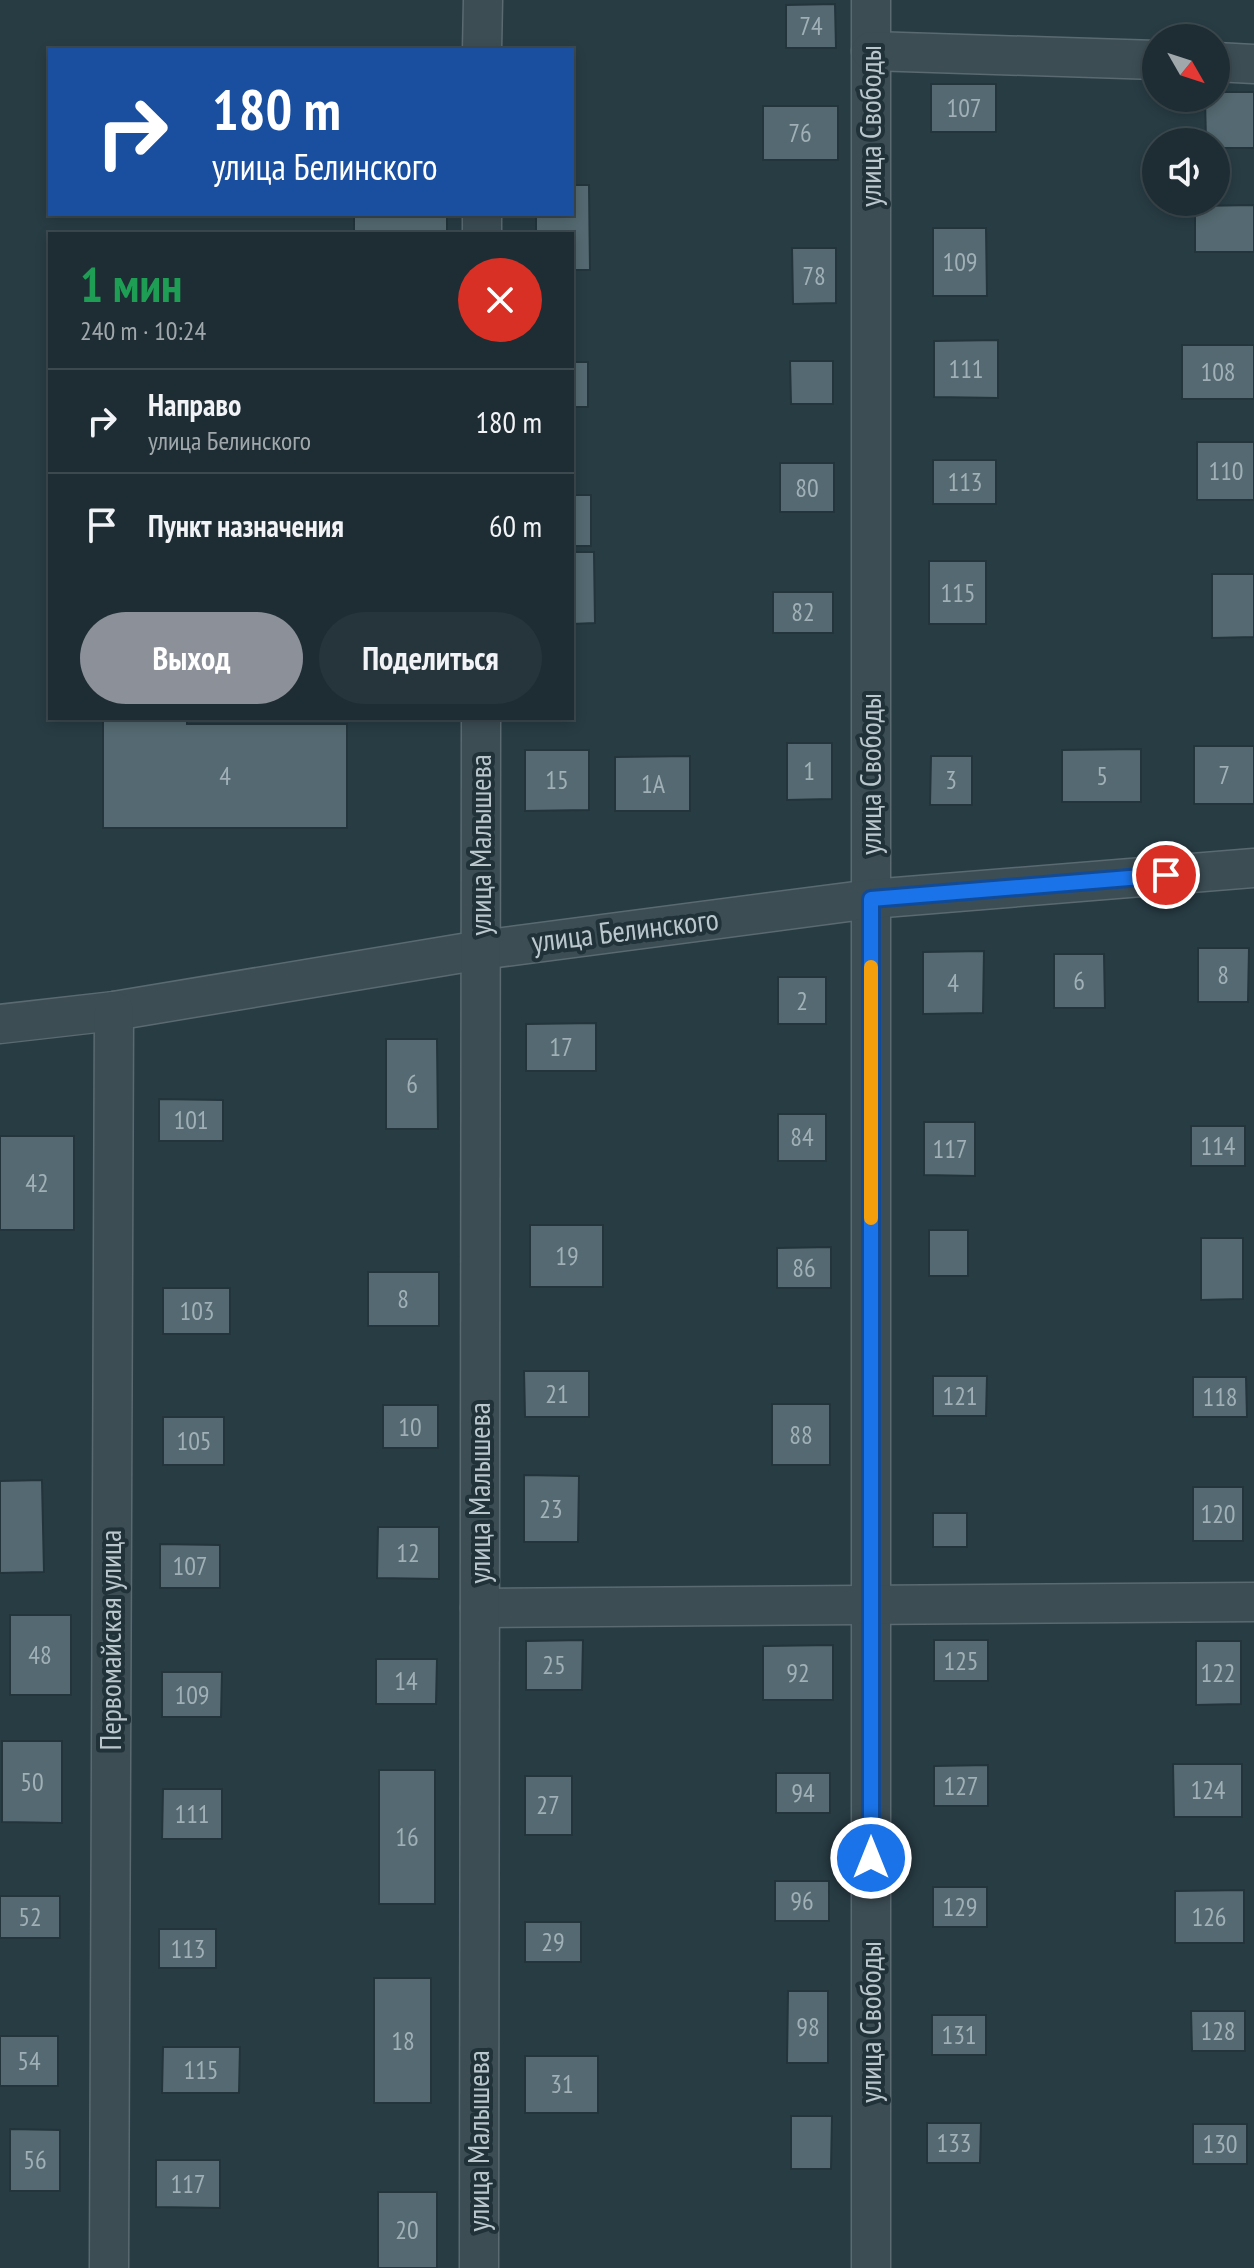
<!DOCTYPE html>
<html lang="ru">
<head>
<meta charset="utf-8">
<style>
  :root { --surface:#1e2d33; --page:#26353b; --text:#f1f3f6; --muted:#a1a8ac; --line:#3c494e; --accent:#8c9099 }
  body { margin:0; font-family:"PT Sans Narrow",sans-serif; background:var(--page); color:var(--text); height:100vh; display:flex; flex-direction:column; font-size:30px; white-space:nowrap }
  * { box-sizing:border-box; margin:0 }
  p { font-size:26px; color:var(--muted) }
  .icon { flex:none; width:44px; height:44px; fill:none; stroke:currentColor; stroke-width:2; stroke-linecap:round; stroke-linejoin:round }
  .map { position:relative; flex:1; overflow:hidden }
  .details { position:absolute; left:48px; top:232px; width:526px; height:488px; display:flex; flex-direction:column; background:var(--surface); border-radius:0px; box-shadow:0 4px 12px #0003,0 0 0 2px var(--line) }
  .details>* { flex:none }
  .top-card { position:absolute; left:48px; top:48px; width:526px; height:168px; border-radius:0px; box-shadow:0 4px 12px #0003,0 0 0 2px var(--line); background:#1a4fa0; color:#fff; overflow:hidden }
  .needle { width:52px; rotate:129deg }
  .fabs { position:absolute; left:1142px; top:24px; display:grid; gap:16px }
  .fabs a { display:grid; place-items:center; width:88px; height:88px; border-radius:50%; background:var(--surface); box-shadow:0 4px 12px #0003,0 0 0 2px var(--line); font-size:40px }
  .pin { position:absolute; display:grid; place-items:center; width:68px; height:68px; color:#fff; margin:-34px; border:4px solid #fff; border-radius:50%; box-shadow:0 2px 8px #0007 }
  .me { position:absolute; width:88px; margin:-44px; rotate:0deg; stroke-linejoin:round; filter:drop-shadow(0 0 6px #0008) }
  .turn { display:flex; align-items:center; gap:28px; height:168px; padding:0 32px; font-size:36px }
  .turn .icon { width:104px; height:104px; stroke-width:2.5 }
  .turn b { display:block; font-size:56px; line-height:68px }
  .round { display:grid; place-items:center; flex:none; width:84px; height:84px; border-radius:42px; background:var(--page) }
  .head { display:flex; align-items:center; justify-content:space-between; height:136px; padding:0 32px }
  h1 { font-size:48px; font-weight:700; line-height:60px; color:#1e9e55 }
  .action { display:flex; gap:16px; margin-top:auto; padding:16px 32px }
  .action a { flex:1; height:92px; border-radius:48px; background:var(--accent); color:#fff; font-size:32px; font-weight:700; line-height:92px; text-align:center }
  .action a+a { background:var(--page); color:var(--text) }
  ul { padding:0; list-style:none }
  li { display:flex; align-items:center; gap:24px; height:104px; padding:0 32px; border-top:2px solid var(--line) }
  li div { flex:1 }
  li b { display:block; font-size:30px }
  li em { font-style:normal }
  .map>svg:first-child { display:block }
</style>
</head>
<body>
<div class="map">
<svg width="1254" height="2268" viewBox="0 0 1254 2268">
  <rect width="100%" height="100%" fill="#283c44"/>
  <g fill="#546971" stroke="#23343b" stroke-width="2">
    <polygon points="835,4 836,48 786,48 786,5"/>
    <rect x="931" y="84" width="65" height="48"/>
    <polygon points="1216,92 1254,92 1254,148 1216,148 1216,142 1206,142 1205,98 1216,98"/>
    <rect x="763" y="106" width="75" height="54"/>
    <polygon points="572,185 589,185 590,270 572,270 572,234 536,234 536,214 572,214"/>
    <polygon points="1254,205 1254,252 1195,252 1195,206"/>
    <rect x="354" y="214" width="93" height="20"/>
    <polygon points="933,228 986,228 987,296 933,296"/>
    <polygon points="792,248 836,248 836,303 793,304"/>
    <polygon points="998,340 998,398 934,397 934,341"/>
    <rect x="1182" y="345" width="72" height="54"/>
    <polygon points="790,361 833,361 833,404 791,404"/>
    <rect x="572" y="362" width="16" height="45"/>
    <rect x="1197" y="442" width="57" height="58"/>
    <rect x="933" y="460" width="63" height="44"/>
    <rect x="780" y="463" width="54" height="49"/>
    <rect x="572" y="495" width="19" height="51"/>
    <polygon points="572,552 594,552 595,623 572,624"/>
    <rect x="929" y="561" width="57" height="63"/>
    <polygon points="1212,574 1254,574 1254,637 1212,638"/>
    <rect x="773" y="592" width="60" height="41"/>
    <polygon points="103,718 187,718 187,724 347,724 347,828 103,828"/>
    <polygon points="787,743 832,743 832,799 787,800"/>
    <rect x="1194" y="746" width="60" height="58"/>
    <polygon points="1141,749 1141,802 1062,802 1062,750"/>
    <polygon points="525,750 589,750 589,810 525,811"/>
    <polygon points="690,756 690,811 615,811 615,757"/>
    <polygon points="931,756 972,756 972,805 930,805"/>
    <polygon points="1198,948 1249,948 1248,1002 1198,1002"/>
    <polygon points="984,951 983,1013 923,1014 923,952"/>
    <polygon points="1054,954 1104,954 1105,1008 1054,1008"/>
    <rect x="778" y="977" width="48" height="47"/>
    <polygon points="596,1023 596,1071 526,1071 526,1024"/>
    <polygon points="386,1039 437,1039 438,1129 386,1129"/>
    <polygon points="159,1099 223,1100 223,1141 159,1141"/>
    <rect x="778" y="1114" width="48" height="47"/>
    <polygon points="924,1122 975,1122 975,1176 924,1175"/>
    <rect x="1191" y="1126" width="54" height="40"/>
    <rect x="0" y="1136" width="74" height="94"/>
    <rect x="530" y="1225" width="73" height="62"/>
    <rect x="929" y="1230" width="39" height="46"/>
    <polygon points="1201,1238 1243,1238 1243,1299 1201,1300"/>
    <polygon points="831,1247 831,1288 777,1288 777,1248"/>
    <rect x="368" y="1272" width="71" height="54"/>
    <rect x="163" y="1288" width="67" height="46"/>
    <polygon points="524,1371 589,1371 589,1417 525,1417"/>
    <polygon points="933,1376 987,1376 986,1416 933,1416"/>
    <polygon points="1193,1377 1246,1377 1247,1417 1193,1417"/>
    <rect x="772" y="1404" width="58" height="61"/>
    <rect x="383" y="1405" width="55" height="43"/>
    <rect x="163" y="1417" width="61" height="48"/>
    <polygon points="524,1475 579,1476 578,1542 524,1542"/>
    <polygon points="42,1480 44,1572 0,1573 0,1481"/>
    <rect x="1193" y="1487" width="50" height="54"/>
    <rect x="933" y="1513" width="34" height="34"/>
    <polygon points="378,1527 439,1527 439,1579 377,1578"/>
    <polygon points="160,1544 220,1545 220,1588 160,1588"/>
    <rect x="10" y="1615" width="61" height="80"/>
    <polygon points="583,1640 582,1690 526,1690 526,1641"/>
    <rect x="934" y="1640" width="54" height="41"/>
    <polygon points="1196,1641 1241,1641 1241,1704 1196,1705"/>
    <polygon points="833,1645 833,1700 763,1700 763,1646"/>
    <polygon points="376,1659 437,1659 436,1704 376,1704"/>
    <polygon points="162,1672 222,1672 221,1717 162,1717"/>
    <polygon points="2,1741 62,1741 62,1823 2,1822"/>
    <polygon points="1173,1764 1242,1764 1242,1817 1174,1817"/>
    <polygon points="988,1765 988,1806 934,1806 934,1766"/>
    <rect x="379" y="1770" width="56" height="134"/>
    <rect x="776" y="1773" width="54" height="40"/>
    <rect x="525" y="1776" width="47" height="59"/>
    <polygon points="163,1789 222,1789 222,1839 162,1839"/>
    <rect x="775" y="1881" width="54" height="40"/>
    <rect x="933" y="1887" width="54" height="40"/>
    <polygon points="1244,1890 1244,1943 1175,1943 1175,1891"/>
    <rect x="0" y="1896" width="60" height="42"/>
    <rect x="525" y="1922" width="56" height="40"/>
    <rect x="159" y="1929" width="57" height="39"/>
    <rect x="374" y="1978" width="57" height="125"/>
    <polygon points="788,1991 828,1991 828,2063 787,2063"/>
    <polygon points="1191,2011 1245,2011 1245,2051 1192,2051"/>
    <rect x="932" y="2015" width="54" height="40"/>
    <rect x="0" y="2036" width="58" height="50"/>
    <polygon points="163,2047 240,2047 239,2093 162,2093"/>
    <rect x="525" y="2056" width="73" height="57"/>
    <polygon points="791,2116 832,2116 831,2169 791,2169"/>
    <polygon points="927,2123 981,2123 980,2163 927,2163"/>
    <rect x="1193" y="2124" width="54" height="40"/>
    <polygon points="10,2129 60,2130 60,2191 10,2191"/>
    <polygon points="156,2160 220,2160 220,2208 156,2207"/>
    <rect x="378" y="2192" width="59" height="76"/>
  </g>
  <g fill="none" stroke-linecap="round" stroke-linejoin="round">
    <g stroke="#5b6a71" stroke-width="41">
      <g id="minor">
        <polyline points="871,0 871,2268"/>
        <polyline points="482,50 483,0"/>
        <polyline points="871,51 1156,60"/>
        <polyline points="1216,62 1254,64"/>
        <polyline points="482,234 482,214"/>
        <polyline points="0,1024 114,1011 481,950 871,899 1254,868"/>
        <polyline points="480,1608 1254,1602"/>
        <polyline points="109,2268 114,1011"/>
        <polyline points="479,2268 481,718"/>
      </g>
    </g>
    <use href="#minor" stroke="#3c4d54" stroke-width="38"/>
  </g>
  <g fill="none" stroke-linecap="round" stroke-linejoin="round">
    <g stroke="#114b97" stroke-width="20">
      <polyline id="route" points="871,1858 871,899 1166,875"/>
    </g>
    <use href="#route" stroke="#1a73e8" stroke-width="14"/>
    <polyline stroke="#f59e0b" stroke-width="14" points="871,967 871,1218"/>
  </g>
  <g text-anchor="middle" stroke-width="8" stroke-linejoin="round" paint-order="stroke">
    <g font-size="26" fill="#a0b0b6">
      <text x="811" y="35">74</text>
      <text x="964" y="117">107</text>
      <text x="800" y="142">76</text>
      <text x="960" y="271">109</text>
      <text x="814" y="285">78</text>
      <text x="966" y="378">111</text>
      <text x="1218" y="381">108</text>
      <text x="1226" y="480">110</text>
      <text x="965" y="491">113</text>
      <text x="807" y="497">80</text>
      <text x="958" y="602">115</text>
      <text x="803" y="621">82</text>
      <text x="809" y="780">1</text>
      <text x="1224" y="784">7</text>
      <text x="225" y="785">4</text>
      <text x="1102" y="785">5</text>
      <text x="557" y="789">15</text>
      <text x="951" y="789">3</text>
      <text x="653" y="793">1А</text>
      <text x="1223" y="984">8</text>
      <text x="1079" y="990">6</text>
      <text x="953" y="992">4</text>
      <text x="802" y="1010">2</text>
      <text x="561" y="1056">17</text>
      <text x="412" y="1093">6</text>
      <text x="191" y="1129">101</text>
      <text x="802" y="1146">84</text>
      <text x="1218" y="1155">114</text>
      <text x="950" y="1158">117</text>
      <text x="37" y="1192">42</text>
      <text x="567" y="1265">19</text>
      <text x="804" y="1277">86</text>
      <text x="403" y="1308">8</text>
      <text x="197" y="1320">103</text>
      <text x="557" y="1403">21</text>
      <text x="960" y="1405">121</text>
      <text x="1220" y="1406">118</text>
      <text x="410" y="1436">10</text>
      <text x="801" y="1444">88</text>
      <text x="194" y="1450">105</text>
      <text x="551" y="1518">23</text>
      <text x="1218" y="1523">120</text>
      <text x="408" y="1562">12</text>
      <text x="190" y="1575">107</text>
      <text x="40" y="1664">48</text>
      <text x="961" y="1670">125</text>
      <text x="554" y="1674">25</text>
      <text x="798" y="1682">92</text>
      <text x="1218" y="1682">122</text>
      <text x="406" y="1690">14</text>
      <text x="192" y="1704">109</text>
      <text x="32" y="1791">50</text>
      <text x="961" y="1795">127</text>
      <text x="1208" y="1799">124</text>
      <text x="803" y="1802">94</text>
      <text x="548" y="1814">27</text>
      <text x="192" y="1823">111</text>
      <text x="407" y="1846">16</text>
      <text x="802" y="1910">96</text>
      <text x="960" y="1916">129</text>
      <text x="30" y="1926">52</text>
      <text x="1209" y="1926">126</text>
      <text x="553" y="1951">29</text>
      <text x="188" y="1958">113</text>
      <text x="808" y="2036">98</text>
      <text x="1218" y="2040">128</text>
      <text x="959" y="2044">131</text>
      <text x="403" y="2050">18</text>
      <text x="29" y="2070">54</text>
      <text x="201" y="2079">115</text>
      <text x="562" y="2093">31</text>
      <text x="954" y="2152">133</text>
      <text x="1220" y="2153">130</text>
      <text x="35" y="2169">56</text>
      <text x="188" y="2193">117</text>
      <text x="407" y="2239">20</text>
    </g>
    <g font-size="30" fill="#bac7cd" stroke="#213239">
      <text transform="translate(871 126) rotate(-90)" y="10">улица Свободы</text>
      <text transform="translate(871 774) rotate(-90)" y="10">улица Свободы</text>
      <text transform="translate(481 845) rotate(-90)" y="10">улица Малышева</text>
      <text transform="translate(625 931) rotate(-7)" y="10">улица Белинского</text>
      <text transform="translate(480 1493) rotate(-90)" y="10">улица Малышева</text>
      <text transform="translate(111 1640) rotate(-90)" y="10">Первомайская улица</text>
      <text transform="translate(871 2022) rotate(-90)" y="10">улица Свободы</text>
      <text transform="translate(479 2141) rotate(-90)" y="10">улица Малышева</text>
    </g>
  </g>
</svg>
<div class="fabs">
<a><svg class="needle" viewBox="-14 -14 28 28"><path d="M0-13l5 13h-10z" fill="#e53935"/><path d="M0 13l5-13h-10z" fill="#a1a8ac"/></svg></a>
<a><svg class="icon" aria-label="sound" viewBox="0 0 24 24"><path d="M4 9h4l5-4v14l-5-4H4zM17 9q2 3 0 6"/></svg></a>
</div>
<div class="pin" style="left:1166px;top:875px;background:#d93025"><svg class="icon" aria-label="arrive" viewBox="0 0 24 24"><path d="M6 21V4h12l-3 4 3 4H6"/></svg></div>
<svg class="me" style="left:871px;top:1858px" viewBox="-20 -20 40 40"><circle r="17" fill="#1a73e8" stroke="#fff" stroke-width="3"/><path d="M0-11L8 9 0 5-8 9z" fill="#fff"/></svg>
<div class="top-card">
<div class="turn"><svg class="icon" aria-label="right" viewBox="0 0 24 24"><path d="M7 20v-9h11M14 6l5 5-5 5"/></svg><div><b>180 m</b>улица Белинского</div></div>
</div>
<section class="details">
<div class="head"><div><h1>1 мин</h1><p>240 m · 10:24</p></div><a class="round" style="background:#d93025;color:#fff"><svg class="icon" aria-label="close" viewBox="0 0 24 24"><path d="M6 6l12 12M18 6L6 18"/></svg></a></div>
<ul>
<li><svg class="icon" aria-label="right" viewBox="0 0 24 24"><path d="M7 20v-9h11M14 6l5 5-5 5"/></svg><div><b>Направо</b><p>улица Белинского</p></div><em>180 m</em></li>
<li><svg class="icon" aria-label="arrive" viewBox="0 0 24 24"><path d="M6 21V4h12l-3 4 3 4H6"/></svg><div><b>Пункт назначения</b></div><em>60 m</em></li>
</ul>
<div class="action"><a>Выход</a><a>Поделиться</a></div>
</section>
</div>
</body>
</html>
